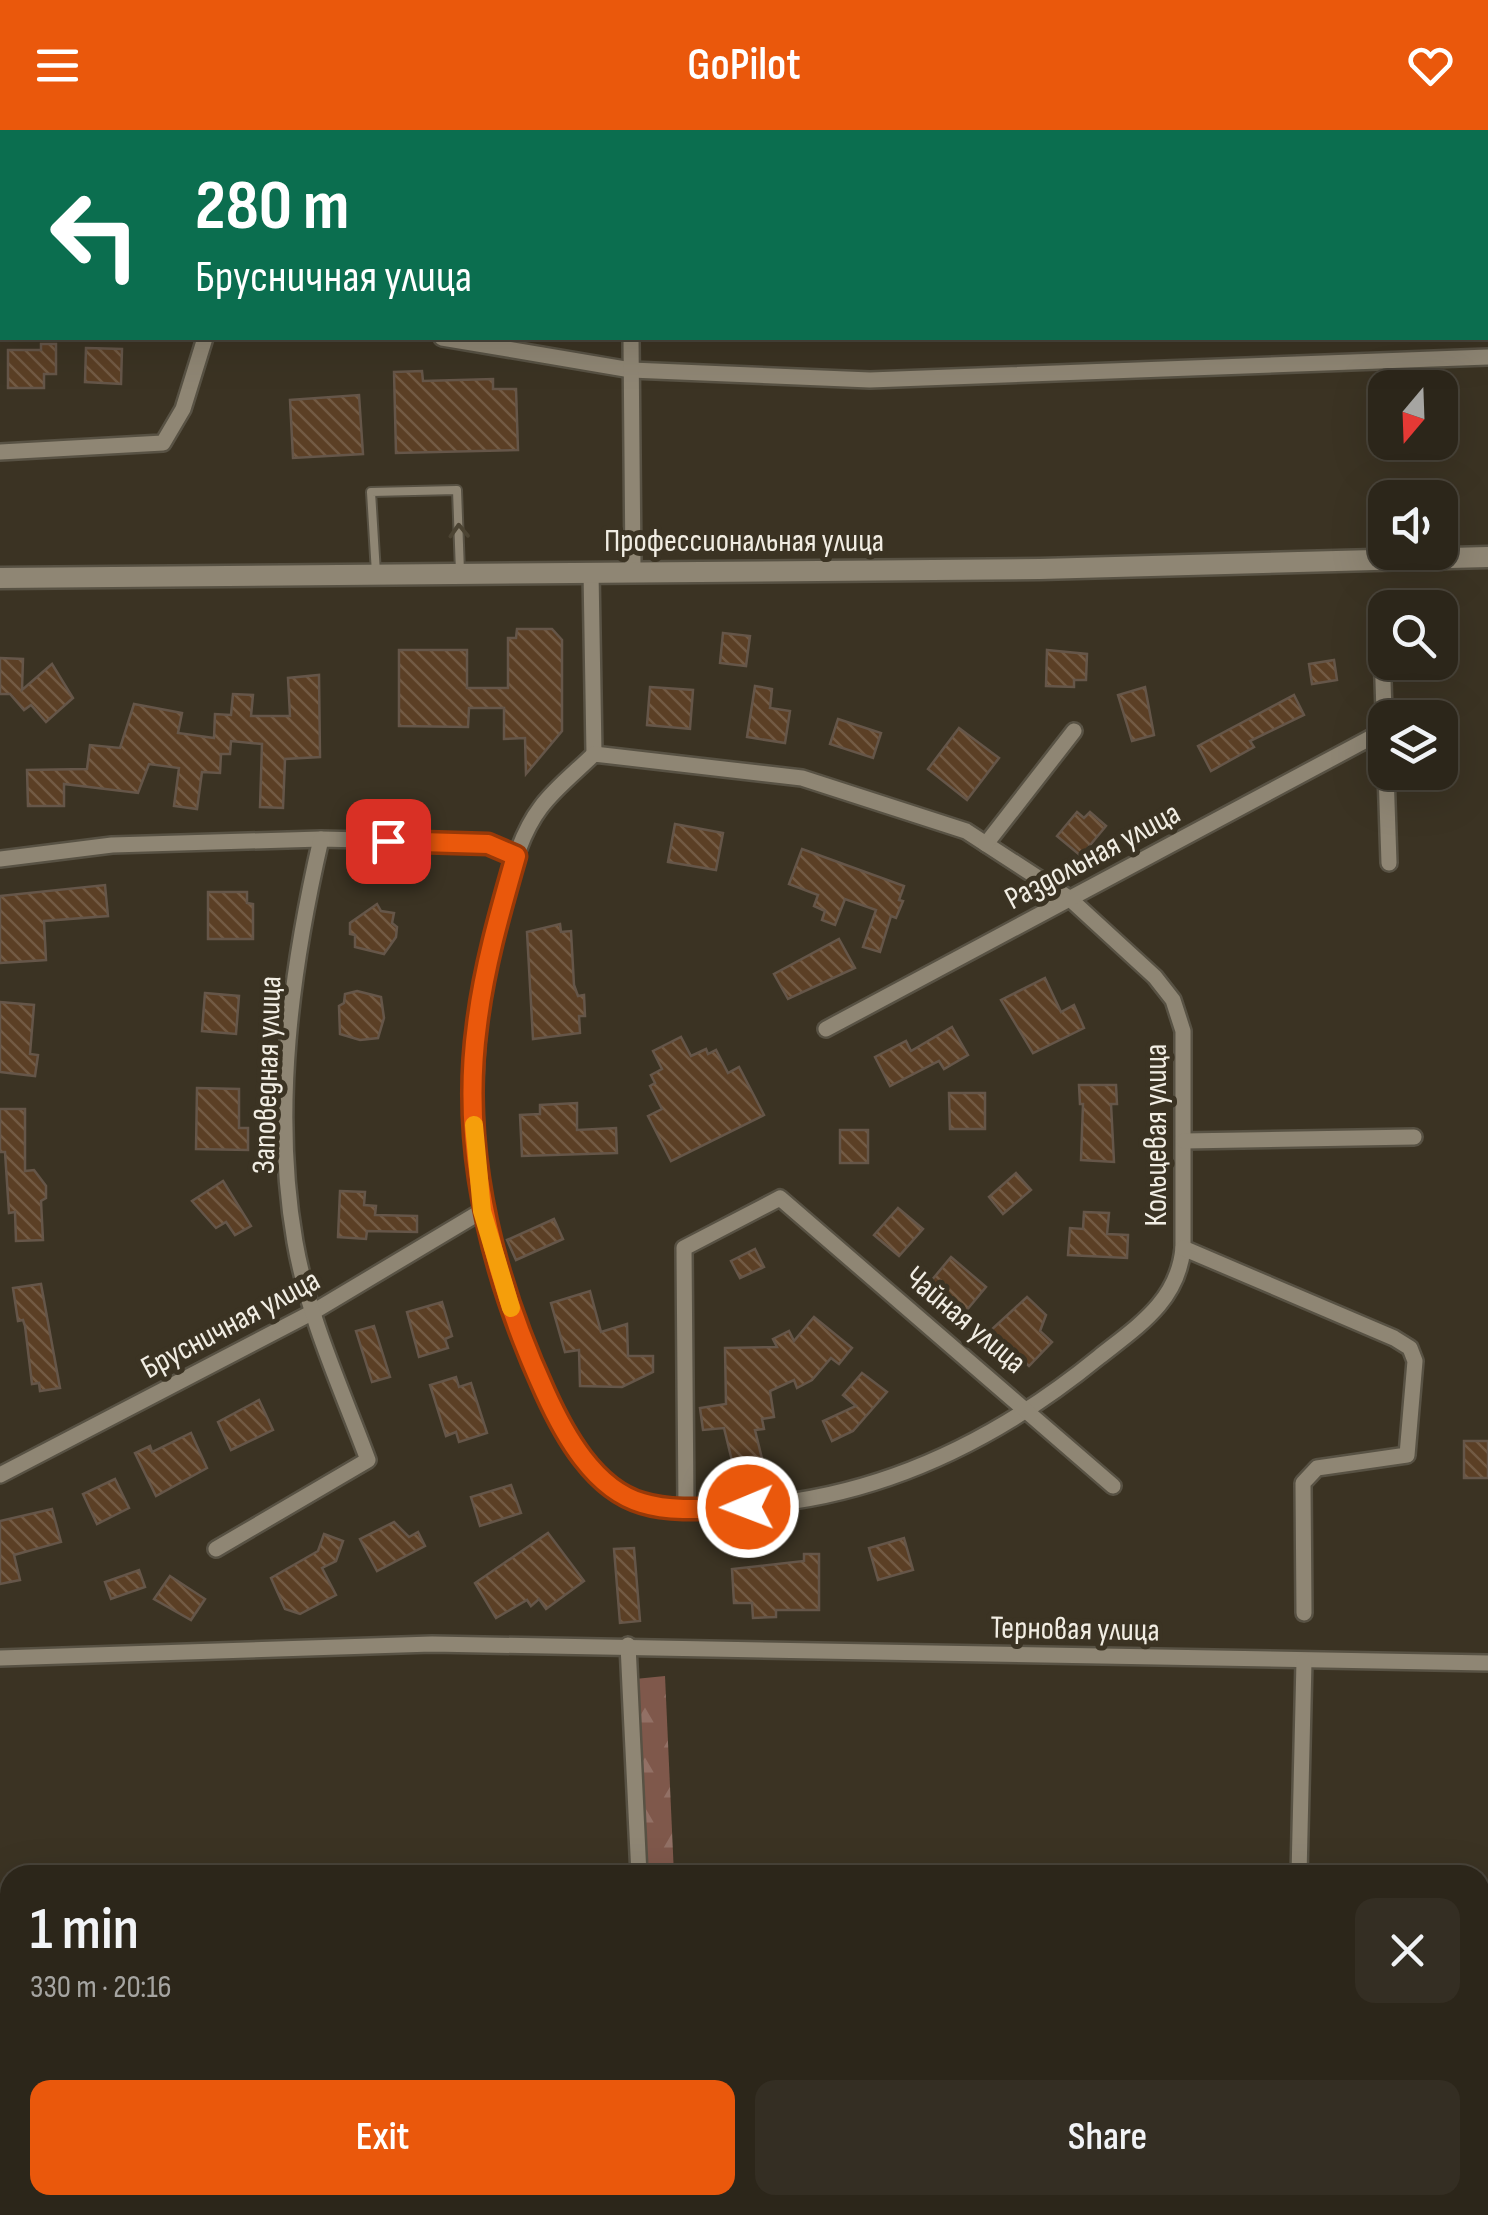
<!DOCTYPE html>
<html lang="en">
<head>
<meta charset="utf-8">
<style>
  :root { --surface:#2c261a; --page:#342e23; --text:#f1f3f6; --muted:#a6a5a2; --line:#484339; --accent:#ea580c }
  body { margin:0; font-family:"Sofia Sans Condensed",sans-serif; background:var(--page); color:var(--text); height:100vh; display:flex; flex-direction:column; font-size:38px; white-space:nowrap }
  * { box-sizing:border-box; margin:0 }
  p { font-size:32px; color:var(--muted) }
  .icon { flex:none; width:55px; height:55px; fill:none; stroke:currentColor; stroke-width:2; stroke-linecap:round; stroke-linejoin:round }
  .map { position:relative; flex:1; overflow:hidden }
  .side { position:absolute; left:0px; top:1735px; width:1490px; height:350px; display:flex; flex-direction:column; background:var(--surface); border-radius:30px 30px 0 0; box-shadow:0 10px 40px #0002,0 0 0 2px var(--line) }
  .side>* { flex:none }
  .guide { position:absolute; left:0px; top:0px; width:1490px; height:210px; box-shadow:0 10px 40px #0002,0 0 0 2px var(--line); background:#0b6e4f; color:#fff; overflow:hidden }
  .needle { width:65px; rotate:199deg }
  .controls { position:absolute; left:1368px; top:240px; display:grid; gap:20px }
  .controls a { display:grid; place-items:center; width:90px; height:90px; border-radius:20px; background:var(--surface); box-shadow:0 10px 40px #0002,0 0 0 2px var(--line); font-size:50px }
  .pin { position:absolute; display:grid; place-items:center; width:85px; height:85px; color:#fff; margin:-42px; border-radius:20px; box-shadow:0 5px 15px #0006 }
  .me { position:absolute; width:110px; margin:-55px; rotate:269deg; stroke-linejoin:round; filter:drop-shadow(0 0 8px #0008) }
  .turn { display:flex; align-items:center; gap:35px; height:210px; padding:0 30px; font-size:45px }
  .turn .icon { width:130px; height:130px; stroke-width:2.5 }
  .turn b { display:block; font-size:70px; line-height:85px }
  .round { display:grid; place-items:center; flex:none; width:105px; height:105px; border-radius:20px; background:var(--page) }
  .overview { display:flex; align-items:center; justify-content:space-between; height:170px; padding:0 30px }
  h1 { font-size:60px; font-weight:600; line-height:75px }
  .cta { display:flex; gap:20px; margin-top:auto; padding:20px 30px }
  .cta a { flex:1; height:115px; border-radius:20px; background:var(--accent); color:#fff; font-size:40px; font-weight:600; line-height:115px; text-align:center }
  .cta a+a { background:var(--page); color:var(--text) }
  header { display:flex; justify-content:space-between; align-items:center; height:130px; padding:0 30px; background:var(--accent); color:#fff; font-size:45px; font-weight:600 }
  .map>svg:first-child { display:block }
</style>
</head>
<body>
<header><svg class="icon" aria-label="menu" viewBox="0 0 24 24"><path d="M4 6h16M4 12h16M4 18h16"/></svg>GoPilot<svg class="icon" aria-label="heart" viewBox="0 0 24 24"><path d="M12 20l-8-8c-3-5 5-10 8-4 3-6 11-1 8 4z"/></svg></header>
<div class="map">
<svg width="1488" height="2085" viewBox="0 0 1488 2085">
  <defs>
    <pattern id="forest-firs" width="22" height="20" patternUnits="userSpaceOnUse" patternTransform="scale(2.5)"><rect width="22" height="20" fill="#7f584b"/><path d="M5 1l3.5 6h-7zM16 11l3.5 6h-7z" fill="#927065"/></pattern>
    <pattern id="building-back-hatch" width="6" height="6" patternUnits="userSpaceOnUse" patternTransform="scale(2.5)"><rect width="6" height="6" fill="#5b3f25"/><path d="M-1 5l2 2M0 0l6 6M5-1l2 2" fill="none" stroke="#735b44"/></pattern>
  </defs>
  <rect width="100%" height="100%" fill="#3b3323"/>
  <polygon fill="url(#forest-firs)" points="665,1546 674,1745 636,1745 635,1549"/>
  <g fill="url(#building-back-hatch)" stroke="#655649" stroke-width="2.5">
    <polygon points="41,214 56,214 56,244 44,244 44,258 8,258 8,220 41,220"/>
    <polygon points="86,218 122,219 121,254 85,252"/>
    <polygon points="422,241 423,251 493,249 493,259 516,259 518,320 396,323 394,242"/>
    <polygon points="359,265 363,324 293,328 290,270"/>
    <polygon points="517,499 552,499 562,510 562,601 526,644 525,608 504,609 504,578 469,578 468,597 399,596 399,520 467,520 467,558 508,558 508,508 516,508"/>
    <polygon points="723,503 750,506 746,536 720,533"/>
    <polygon points="1047,520 1087,524 1086,550 1074,550 1074,557 1046,556"/>
    <polygon points="0,528 23,529 22,560 52,534 73,568 46,592 31,575 24,580 10,564 0,564"/>
    <polygon points="1334,530 1337,550 1312,554 1309,534"/>
    <polygon points="319,545 320,627 285,629 283,678 260,677 262,614 231,611 230,624 221,624 220,643 202,642 197,679 174,676 179,638 149,634 138,663 64,654 64,676 28,676 27,640 87,639 90,615 120,618 134,574 182,583 178,603 214,608 215,584 231,585 233,564 253,565 251,586 290,586 288,548"/>
    <polygon points="755,556 772,559 770,578 790,581 785,613 747,607"/>
    <polygon points="650,557 693,560 690,599 647,595"/>
    <polygon points="1145,557 1154,605 1132,611 1118,565"/>
    <polygon points="1294,565 1304,585 1250,611 1254,617 1211,641 1198,616"/>
    <polygon points="838,589 881,603 873,628 830,614"/>
    <polygon points="959,598 999,628 967,670 928,639"/>
    <polygon points="1077,682 1084,688 1090,682 1106,696 1081,726 1057,706"/>
    <polygon points="675,694 723,703 716,740 668,732"/>
    <polygon points="802,719 904,756 899,770 903,771 896,788 891,786 880,822 863,817 876,780 845,769 835,795 822,790 825,781 814,776 818,765 789,754"/>
    <polygon points="105,755 108,786 44,791 46,830 0,833 0,766"/>
    <polygon points="208,762 247,762 247,773 253,774 253,809 208,809"/>
    <polygon points="377,774 381,781 394,783 392,793 397,797 396,807 384,824 355,817 355,805 350,804 350,793"/>
    <polygon points="560,794 561,802 571,801 574,855 578,866 584,865 585,886 579,886 580,903 533,909 527,802"/>
    <polygon points="839,809 855,838 788,869 774,844"/>
    <polygon points="1045,848 1061,882 1074,875 1084,898 1033,923 1001,870"/>
    <polygon points="357,861 381,867 384,888 378,908 360,910 340,904 339,876 344,873 345,864"/>
    <polygon points="205,863 239,866 236,904 202,901"/>
    <polygon points="0,872 34,875 30,924 38,925 35,946 0,942"/>
    <polygon points="952,897 968,925 944,939 939,931 890,956 875,927 906,911 911,921"/>
    <polygon points="681,907 691,926 706,919 708,924 716,920 728,943 739,937 764,985 671,1031 648,986 662,979 650,956 655,953 651,945 662,939 653,921"/>
    <polygon points="1079,955 1116,955 1117,974 1111,974 1114,1032 1081,1030 1083,974 1080,974"/>
    <polygon points="197,958 239,959 239,998 248,998 248,1020 196,1019"/>
    <polygon points="949,963 985,963 985,999 950,999"/>
    <polygon points="577,973 577,1000 616,998 617,1023 522,1026 520,985 540,984 540,975"/>
    <polygon points="0,979 25,979 25,1041 34,1040 46,1056 46,1068 41,1071 43,1110 16,1111 15,1082 9,1083 5,1022 0,1022"/>
    <rect x="840" y="1000" width="28" height="33"/>
    <polygon points="1016,1043 1031,1060 1003,1084 989,1067"/>
    <polygon points="223,1051 251,1096 235,1105 226,1092 216,1098 192,1071"/>
    <polygon points="340,1061 365,1062 364,1075 376,1076 375,1085 417,1086 417,1102 367,1101 366,1109 338,1107"/>
    <polygon points="898,1078 923,1099 899,1126 874,1105"/>
    <polygon points="1084,1082 1109,1083 1107,1104 1128,1105 1127,1128 1068,1125 1070,1098 1083,1099"/>
    <polygon points="554,1089 563,1109 516,1130 507,1110"/>
    <polygon points="755,1119 764,1137 740,1148 731,1131"/>
    <polygon points="951,1127 986,1157 966,1181 931,1151"/>
    <polygon points="41,1154 60,1258 40,1261 39,1253 32,1254 25,1196 23,1190 18,1191 13,1158"/>
    <polygon points="590,1161 601,1202 627,1194 628,1226 653,1226 653,1242 622,1257 580,1256 579,1220 565,1222 551,1173"/>
    <polygon points="1027,1167 1046,1185 1040,1201 1052,1212 1029,1236 1014,1222 1001,1235 977,1213"/>
    <polygon points="442,1172 452,1206 445,1209 448,1218 419,1227 407,1182"/>
    <polygon points="814,1187 852,1218 839,1234 831,1228 812,1250 797,1258 794,1250 770,1261 774,1287 762,1289 764,1299 755,1300 768,1353 726,1363 721,1338 733,1335 724,1298 703,1300 700,1278 726,1274 725,1218 777,1217 773,1209 789,1201 794,1211"/>
    <polygon points="374,1196 390,1247 372,1252 356,1201"/>
    <polygon points="862,1243 887,1262 853,1301 832,1311 823,1291 856,1276 843,1265"/>
    <polygon points="456,1247 459,1257 471,1253 487,1303 459,1312 456,1302 446,1306 430,1255"/>
    <polygon points="259,1270 273,1300 231,1320 218,1292"/>
    <polygon points="191,1303 207,1338 156,1366 135,1323 150,1316 152,1322"/>
    <rect x="1464" y="1311" width="24" height="37"/>
    <polygon points="115,1349 129,1378 97,1394 83,1364"/>
    <polygon points="511,1355 521,1383 480,1396 471,1367"/>
    <polygon points="52,1379 61,1412 14,1425 20,1450 0,1454 0,1391"/>
    <polygon points="394,1392 409,1407 418,1402 425,1416 377,1441 360,1409"/>
    <polygon points="548,1403 584,1451 546,1479 539,1469 531,1476 527,1470 496,1488 475,1453"/>
    <polygon points="324,1404 343,1411 336,1431 322,1438 336,1465 300,1484 285,1479 271,1448 318,1421"/>
    <polygon points="904,1408 913,1440 878,1450 869,1418"/>
    <polygon points="634,1418 640,1491 620,1493 614,1419"/>
    <polygon points="804,1424 819,1424 819,1480 776,1480 776,1487 753,1488 752,1473 734,1473 732,1439 804,1431"/>
    <polygon points="139,1440 145,1457 111,1469 105,1452"/>
    <polygon points="170,1446 205,1469 191,1490 154,1469"/>
  </g>
  <g fill="none" stroke-linecap="round" stroke-linejoin="round">
    <g stroke="#585244" stroke-width="12">
      <polyline id="service" points="376,443 371,362 457,360 460,442"/>
    </g>
    <g stroke="#585244" stroke-width="20">
      <g id="minor">
        <polyline points="633,2 633,0"/>
        <polyline points="0,80 2,81"/>
        <polyline points="442,208 631,240 870,250 1488,227"/>
        <polyline points="631,208 633,440"/>
        <polyline points="0,322 163,313 183,279 205,208"/>
        <polyline points="591,441 594,624"/>
        <polyline points="1382,521 1385,612"/>
        <path d="M594,624L802,648L966,701L1069,768L1155,847L1173,870L1183,901V1118C1178,1171 1138,1196 1099,1227C990,1316 864,1375 722,1377C697,1378 662,1382 639,1372C586,1351 559,1295 537,1246C469,1095 457,943 500,782C510,747 518,707 541,677C555,658 577,641 594,624Z"/>
        <polyline points="1386,642 1389,733"/>
        <polyline points="986,714 1074,601"/>
        <polyline points="0,729 112,715 321,709 488,713 515,725"/>
        <polyline points="826,899 1385,600"/>
        <polyline points="1184,1011 1414,1007"/>
        <polyline points="1183,1118 1394,1208 1410,1218 1415,1231 1407,1325 1317,1338 1303,1353 1304,1483"/>
        <polyline points="0,1345 313,1182 482,1081"/>
        <polyline points="686,1378 684,1118 780,1068 1113,1356"/>
        <path d="M216,1419L368,1330C342,1260 308,1187 295,1112C272,980 291,839 321,709"/>
        <polyline points="628,1515 639,1745"/>
        <polyline points="0,1528 432,1514 1488,1533"/>
        <polyline points="1299,1745 1304,1531"/>
        <polyline points="1480,1879 1488,1879"/>
        <polyline points="0,1897 10,1890"/>
        <polyline points="650,2075 651,2085"/>
        <polyline points="233,2085 239,2075"/>
        <polyline points="1289,2085 1289,2075"/>
      </g>
    </g>
    <g stroke="#585244" stroke-width="25">
      <polyline id="tertiary" points="0,448 1040,439 1488,427"/>
    </g>
    <use href="#service" stroke="#8f8674" stroke-width="8"/>
    <use href="#minor" stroke="#8f8674" stroke-width="15"/>
    <use href="#tertiary" stroke="#8f8674" stroke-width="20"/>
  </g>
  <defs><path id="oneway-chevron" d="M-2-3.5L2.5 0L-2 3.5" fill="none" stroke-width="1.6" stroke-linecap="round" stroke-linejoin="round" transform="scale(2.5)"/></defs>
  <use stroke="#4c4433" href="#oneway-chevron" transform="translate(459 401) rotate(-92)"/>
  <g fill="none" stroke-linecap="round" stroke-linejoin="round">
    <g stroke="#983908" stroke-width="25">
      <path id="route" d="M388,711L488,714L516,726C500,782 484,837 477,895C460,1021 493,1148 545,1262C564,1304 594,1359 642,1373C674,1383 714,1378 748,1377"/>
    </g>
    <use href="#route" stroke="#ea580c" stroke-width="18"/>
    <polyline stroke="#f59e0b" stroke-width="18" points="474,995 482,1081 511,1178"/>
  </g>
  <g text-anchor="middle" stroke-width="10" stroke-linejoin="round" paint-order="stroke">
    <g font-size="32" fill="#f1ede3" stroke="#3b3323">
      <text x="744" y="421">Профессиональная улица</text>
      <text transform="translate(1092 725) rotate(-28)" y="11">Раздольная улица</text>
      <text transform="translate(266 945) rotate(-88)" y="11">Заповедная улица</text>
      <text transform="translate(1155 1005) rotate(-90)" y="11">Кольцевая улица</text>
      <text transform="translate(966 1189) rotate(40)" y="11">Чайная улица</text>
      <text transform="translate(230 1193) rotate(-28)" y="11">Брусничная улица</text>
      <text transform="translate(1075 1498) rotate(1)" y="11">Терновая улица</text>
    </g>
  </g>
</svg>
<div class="controls">
<a><svg class="needle" viewBox="-14 -14 28 28"><path d="M0-13l5 13h-10z" fill="#e53935"/><path d="M0 13l5-13h-10z" fill="#a6a5a2"/></svg></a>
<a><svg class="icon" aria-label="sound" viewBox="0 0 24 24"><path d="M4 9h4l5-4v14l-5-4H4zM17 9q2 3 0 6"/></svg></a>
<a><svg class="icon" aria-label="search" viewBox="0 0 24 24"><circle cx="10" cy="10" r="6"/><path d="M15 15l6 6"/></svg></a>
<a><svg class="icon" aria-label="layers" viewBox="0 0 24 24"><path d="M12 4l9 5-9 5-9-5zM3 14l9 5 9-5"/></svg></a>
</div>
<div class="pin" style="left:388px;top:711px;background:#d93025"><svg class="icon" aria-label="arrive" viewBox="0 0 24 24"><path d="M6 21V4h12l-3 4 3 4H6"/></svg></div>
<svg class="me" style="left:748px;top:1377px" viewBox="-20 -20 40 40"><circle r="17" fill="#ea580c" stroke="#fff" stroke-width="3"/><path d="M0-11L8 9 0 5-8 9z" fill="#fff"/></svg>
<div class="guide">
<div class="turn"><svg class="icon" aria-label="left" viewBox="0 0 24 24"><path d="M17 20v-9H6M10 6l-5 5 5 5"/></svg><div><b>280 m</b>Брусничная улица</div></div>
</div>
<section class="side">
<div class="overview"><div><h1>1 min</h1><p>330 m · 20:16</p></div><a class="round"><svg class="icon" aria-label="close" viewBox="0 0 24 24"><path d="M6 6l12 12M18 6L6 18"/></svg></a></div>
<div class="cta"><a>Exit</a><a>Share</a></div>
</section>
</div>
</body>
</html>
